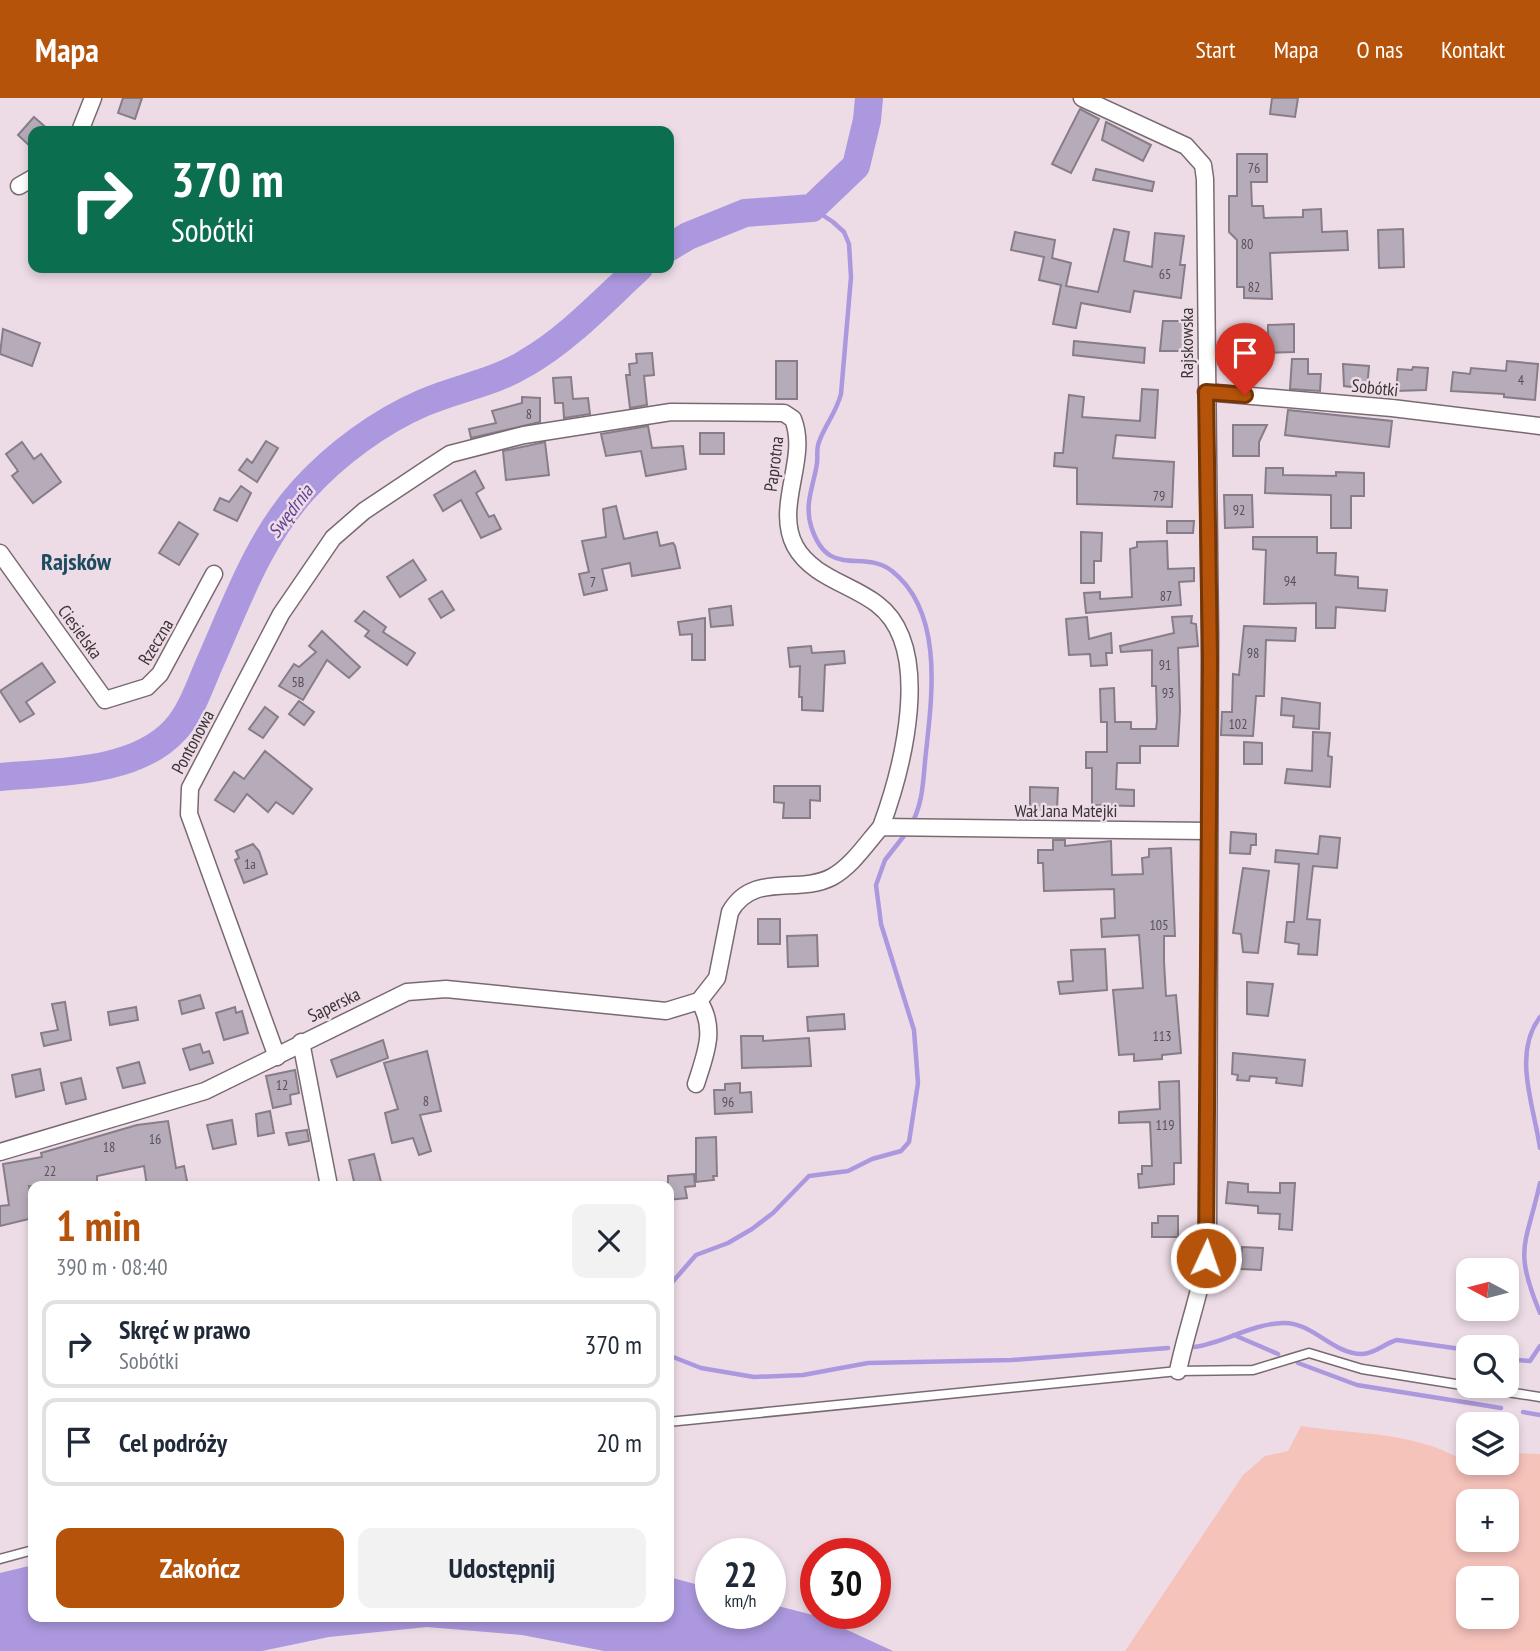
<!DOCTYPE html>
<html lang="pl">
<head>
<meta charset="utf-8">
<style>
  :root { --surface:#fff; --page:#f2f2f3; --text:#1f2937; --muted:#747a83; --line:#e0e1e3; --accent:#b45309 }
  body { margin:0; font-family:"PT Sans Narrow",sans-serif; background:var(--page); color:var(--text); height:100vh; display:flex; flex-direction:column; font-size:26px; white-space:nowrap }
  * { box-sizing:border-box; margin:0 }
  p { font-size:23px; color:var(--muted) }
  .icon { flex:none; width:38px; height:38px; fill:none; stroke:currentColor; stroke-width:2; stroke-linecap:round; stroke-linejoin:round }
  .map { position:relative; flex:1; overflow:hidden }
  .side { position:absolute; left:28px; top:1083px; width:646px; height:441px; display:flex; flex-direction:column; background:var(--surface); border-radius:14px; box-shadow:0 4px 10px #0003 }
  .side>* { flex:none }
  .top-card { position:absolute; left:28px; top:28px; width:646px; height:147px; border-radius:14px; box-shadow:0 4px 10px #0003; background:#0b6e4f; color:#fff; overflow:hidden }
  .needle { width:46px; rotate:277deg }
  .buttons { position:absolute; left:1456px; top:1160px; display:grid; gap:14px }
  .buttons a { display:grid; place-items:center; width:63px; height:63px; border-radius:14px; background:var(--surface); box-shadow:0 4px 10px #0003; font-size:35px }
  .speed { position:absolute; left:695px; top:1440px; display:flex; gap:14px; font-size:35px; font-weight:700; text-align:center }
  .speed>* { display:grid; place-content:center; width:91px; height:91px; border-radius:50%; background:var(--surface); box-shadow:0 4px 10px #0003; line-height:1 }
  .speed small { font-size:18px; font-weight:400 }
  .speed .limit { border:10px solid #d22; background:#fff; color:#111 }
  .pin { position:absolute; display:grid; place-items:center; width:60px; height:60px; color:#fff; margin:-72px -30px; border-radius:50% 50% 50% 0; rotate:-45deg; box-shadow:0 0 7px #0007 }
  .pin .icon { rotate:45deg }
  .me { position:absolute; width:77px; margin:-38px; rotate:3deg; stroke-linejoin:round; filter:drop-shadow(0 0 5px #0008) }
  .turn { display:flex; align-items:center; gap:24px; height:147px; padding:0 28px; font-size:32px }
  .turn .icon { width:91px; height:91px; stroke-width:2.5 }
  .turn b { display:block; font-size:49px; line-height:60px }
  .round { display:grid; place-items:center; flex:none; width:74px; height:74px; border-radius:14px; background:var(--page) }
  .headline { display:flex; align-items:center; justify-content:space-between; height:119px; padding:0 28px }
  h1 { font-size:42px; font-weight:700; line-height:52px; color:var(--accent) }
  .action { display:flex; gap:14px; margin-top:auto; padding:14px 28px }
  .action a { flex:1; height:80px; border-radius:14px; background:var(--accent); color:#fff; font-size:28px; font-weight:700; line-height:80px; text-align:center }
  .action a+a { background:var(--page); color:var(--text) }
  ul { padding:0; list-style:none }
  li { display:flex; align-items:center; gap:21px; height:88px; margin:0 14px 10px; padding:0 14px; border:4px solid var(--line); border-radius:14px }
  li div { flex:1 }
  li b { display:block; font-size:26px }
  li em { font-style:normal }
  header { display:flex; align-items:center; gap:42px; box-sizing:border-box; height:98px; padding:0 35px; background:var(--accent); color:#fff }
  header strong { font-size:33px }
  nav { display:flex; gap:38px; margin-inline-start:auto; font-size:24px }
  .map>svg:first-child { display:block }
</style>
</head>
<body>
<header>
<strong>Mapa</strong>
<nav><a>Start</a><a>Mapa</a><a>O nas</a><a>Kontakt</a></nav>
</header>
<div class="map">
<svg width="1540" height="1553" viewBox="0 0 1540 1553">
  <rect width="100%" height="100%" fill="#eddce6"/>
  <path fill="#f6c3bb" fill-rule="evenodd" d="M1301,1328C1343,1335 1390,1334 1431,1348C1456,1356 1476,1373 1503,1373L1510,1355L1540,1356V1553H1125L1243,1377L1265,1358L1288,1353ZM1468,1404H1507V1442H1468ZM1468,1480H1507V1519H1468Z"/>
  <polygon fill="#ac98de" points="33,1467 33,1519 668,1519 669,1479 710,1490 710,1516 770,1516 770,1506 817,1518 893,1553 604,1553 522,1537 427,1529 329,1539 262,1553 0,1553 0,1475"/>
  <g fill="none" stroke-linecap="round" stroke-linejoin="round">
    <g stroke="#ac98de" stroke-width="4.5">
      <path d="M812,110L833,124L844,134L849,146L851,179L841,296C836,315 825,327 819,344C816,351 818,358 817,365C814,387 804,405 811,428C828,483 863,450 892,473C944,514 932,598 926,654C923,679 924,704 911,727"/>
      <path d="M1540,919C1512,956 1534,1008 1540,1050"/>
      <path d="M1540,1085C1526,1148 1513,1150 1540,1215"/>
      <polyline points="668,1189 696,1157 728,1145 752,1131 773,1115 809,1078 848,1073 872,1061 901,1053 909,1044 918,985 914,932 881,826 876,787 885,762 907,734"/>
      <polyline points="1234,1237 1278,1256"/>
      <path d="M1194,1249C1224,1245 1251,1226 1283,1225C1313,1224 1332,1256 1362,1256C1375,1256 1385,1245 1397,1242L1468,1252"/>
      <polyline points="668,1257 701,1270 754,1279 803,1277 868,1265 1012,1262 1168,1250"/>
      <polyline points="1507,1261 1530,1263 1540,1248"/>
      <polyline points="1298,1265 1357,1287 1501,1310"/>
      <polyline points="1523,1314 1540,1317"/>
    </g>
    <g stroke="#ac98de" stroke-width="28">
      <polyline points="668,150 688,138 745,115 812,110 856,68 867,22 869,0"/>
      <path d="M0,679C54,674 135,676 175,632C192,614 201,584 211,562C237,503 260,439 304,391C336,356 379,324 423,305C457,290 494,285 526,265C568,241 604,202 639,170"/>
    </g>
  </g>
  <g fill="#b6abb8" stroke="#877d89" stroke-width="2">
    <polygon points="123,0 142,0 135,21 118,15"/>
    <polygon points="1272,0 1298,0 1295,19 1270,16"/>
    <polygon points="1080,11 1099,21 1071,75 1052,66"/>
    <polygon points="34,19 50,33 33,33 33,51 18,37"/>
    <polygon points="1106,24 1151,47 1143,63 1102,42"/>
    <polygon points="1237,56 1267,56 1267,84 1251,84 1252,108 1263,108 1264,120 1303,119 1303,112 1321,111 1322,134 1347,133 1348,152 1270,155 1272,201 1244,200 1244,189 1237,189 1237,142 1229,134 1229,98 1237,98"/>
    <polygon points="1096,71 1154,84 1152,93 1093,82"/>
    <polygon points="1114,131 1129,134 1124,163 1152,169 1155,135 1184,138 1180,167 1185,167 1181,200 1134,193 1130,214 1081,205 1076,230 1053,226 1061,187 1039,182 1044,159 1011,152 1015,134 1055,142 1052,160 1071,165 1066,188 1098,194"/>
    <polygon points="1403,131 1404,169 1379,170 1378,132"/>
    <polygon points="1163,223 1184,223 1185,253 1160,253"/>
    <polygon points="1294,226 1294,254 1257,255 1257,277 1228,278 1228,232 1242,232 1242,241 1268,241 1268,227"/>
    <polygon points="3,231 40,245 32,268 0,256"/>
    <polygon points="1074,243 1145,250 1144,265 1073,257"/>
    <polygon points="652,255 654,277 644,278 647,307 630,310 626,277 630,277 629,266 637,265 636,256"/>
    <polygon points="1292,261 1308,261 1308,276 1321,276 1320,293 1290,291"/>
    <rect x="776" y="263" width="21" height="38"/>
    <polygon points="1507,263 1538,266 1535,302 1504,299 1504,296 1451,293 1453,274 1470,276 1471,270 1506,273"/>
    <polygon points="1343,266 1369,268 1367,291 1344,288"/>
    <polygon points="1413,269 1428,270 1426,292 1396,293 1398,271 1412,272"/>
    <polygon points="571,279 573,301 588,300 590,316 564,320 563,305 555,305 553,280"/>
    <polygon points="1142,291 1158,292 1155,340 1116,337 1113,360 1174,364 1172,409 1077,406 1077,370 1054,368 1055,355 1063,355 1069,297 1084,299 1082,319 1140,323"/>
    <polygon points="522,299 540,300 540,324 471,340 469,331 496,325 492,313 522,305"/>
    <polygon points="1288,312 1392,323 1389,349 1285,337"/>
    <polygon points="1233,327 1267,327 1259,344 1259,358 1233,358"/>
    <polygon points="648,328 652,350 683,348 686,371 646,378 641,353 606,358 601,336"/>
    <rect x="700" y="335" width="24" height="21"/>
    <polygon points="266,343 278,350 257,384 239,372 247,361 252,365"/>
    <polygon points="22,344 34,361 41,356 61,384 33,405 12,378 18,373 6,356"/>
    <polygon points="545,344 549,377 506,382 503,353"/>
    <polygon points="1266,370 1283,370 1283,377 1336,378 1336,374 1364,375 1364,398 1351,398 1351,430 1331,430 1331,397 1265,395"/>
    <polygon points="475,373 484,390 476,395 489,419 494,417 501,431 481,440 461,402 443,413 434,397"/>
    <polygon points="241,388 251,395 237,423 214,412 220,400 229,404"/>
    <polygon points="1224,397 1252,397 1253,429 1225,430"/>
    <polygon points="616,408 624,441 657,434 660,448 673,445 675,448 680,470 632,478 630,465 602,471 607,492 584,497 579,476 589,474 582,443 606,439 603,411"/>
    <polygon points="1167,423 1194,423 1193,435 1167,435"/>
    <polygon points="179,424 198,436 179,467 159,455"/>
    <polygon points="1081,434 1102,435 1101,463 1094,463 1094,485 1081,485"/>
    <polygon points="1253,439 1317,439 1317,455 1336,455 1335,477 1358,479 1358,490 1387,492 1385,513 1336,509 1335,530 1316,530 1316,505 1264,506 1266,452 1253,451"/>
    <polygon points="1167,443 1168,471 1194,470 1194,483 1179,484 1181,507 1086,515 1084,495 1100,494 1100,501 1132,499 1130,451 1137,449 1137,444"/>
    <polygon points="413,462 426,482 400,499 387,479"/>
    <polygon points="442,493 454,512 441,520 429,501"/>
    <polygon points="731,508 733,527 711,529 709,511"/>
    <polygon points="364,513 386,529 383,534 415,555 407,567 365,538 369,533 355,523"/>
    <polygon points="1192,518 1191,525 1196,526 1198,548 1178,550 1180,612 1178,648 1140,648 1140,665 1117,665 1116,691 1134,692 1134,708 1092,707 1092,670 1086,670 1086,654 1107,654 1107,624 1101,624 1100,591 1114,590 1115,624 1131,624 1131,631 1156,631 1157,623 1156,588 1152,588 1152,552 1121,554 1120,548 1174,535 1172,519"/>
    <polygon points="1087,519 1089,541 1111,535 1112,555 1106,555 1107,567 1091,568 1090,556 1069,557 1066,521"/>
    <polygon points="705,520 705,562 692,562 692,536 680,537 678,524"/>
    <polygon points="1244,528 1296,530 1295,543 1266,542 1264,598 1256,598 1253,638 1221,637 1222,614 1232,614 1233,576 1239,577"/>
    <polygon points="322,533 360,569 349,580 327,562 303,602 279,588 294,566 299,569 316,554 309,548"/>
    <polygon points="811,548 812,555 844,553 845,565 825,567 823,613 802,612 802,599 799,599 800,568 790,569 788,550"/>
    <polygon points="42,565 55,584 26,604 34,616 20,624 0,593"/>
    <polygon points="1282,600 1320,605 1319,631 1293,629 1294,618 1281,617"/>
    <polygon points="299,603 314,614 304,627 289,616"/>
    <polygon points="265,609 278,619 263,640 249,631"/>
    <polygon points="1313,634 1330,635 1328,658 1332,659 1330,689 1285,685 1287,671 1312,673"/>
    <polygon points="1244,644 1262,645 1262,666 1244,666"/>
    <polygon points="265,653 312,691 293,716 276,704 268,714 247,696 234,714 215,702 234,674 244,681"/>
    <polygon points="774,688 820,688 820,703 810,702 810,720 783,720 784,705 774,704"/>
    <polygon points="1030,689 1058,690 1057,710 1030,713"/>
    <polygon points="1231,734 1256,736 1256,747 1251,747 1250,756 1230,755"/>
    <polygon points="1320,738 1340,740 1337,770 1313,768 1307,821 1320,822 1317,857 1298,856 1299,846 1285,844 1287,824 1294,824 1299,766 1275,764 1276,752 1318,756"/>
    <polygon points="1053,742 1065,742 1065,748 1111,743 1112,777 1143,776 1142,760 1149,759 1149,751 1171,750 1175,838 1164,838 1164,864 1166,898 1176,897 1181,955 1162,957 1162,961 1134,963 1134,956 1119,957 1113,892 1143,890 1139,837 1102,839 1101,821 1115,820 1114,791 1044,793 1043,765 1038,765 1038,752 1053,752"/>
    <polygon points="253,746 259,753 267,776 244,785 235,762 239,760 236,753"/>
    <polygon points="1243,770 1269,773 1258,855 1243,854 1241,836 1233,835"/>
    <rect x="758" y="821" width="22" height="25"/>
    <polygon points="817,837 818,868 788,869 787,838"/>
    <polygon points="1105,851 1107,892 1060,896 1058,884 1073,883 1071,852"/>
    <polygon points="1247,884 1273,886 1268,918 1247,916"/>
    <polygon points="200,897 204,910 182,916 179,903"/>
    <polygon points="65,904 71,942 44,948 41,935 58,932 52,906"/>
    <polygon points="136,909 138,922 110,927 108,914"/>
    <polygon points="235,909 236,915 242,913 248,935 224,942 216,915"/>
    <polygon points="844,916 845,931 808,933 807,919"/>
    <polygon points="741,938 763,938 763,943 809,940 811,968 742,970"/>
    <polygon points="383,942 388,960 337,979 331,962"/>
    <polygon points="200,946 203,955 209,953 213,965 190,972 183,951"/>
    <polygon points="427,953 441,1013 420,1017 431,1053 419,1057 413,1040 392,1045 385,1015 398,1011 384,965"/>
    <polygon points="1233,955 1305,962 1302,988 1276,985 1277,980 1250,978 1249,983 1237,982 1238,977 1232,976"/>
    <polygon points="139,964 145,985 123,990 117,970"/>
    <polygon points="40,971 44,992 16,999 12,977"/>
    <polygon points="295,972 299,995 290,997 291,1006 273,1010 266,978"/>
    <polygon points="81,980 86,1001 66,1006 61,985"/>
    <polygon points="1179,983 1181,1065 1174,1065 1174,1086 1139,1090 1138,1076 1142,1076 1142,1068 1152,1068 1150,1024 1119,1025 1119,1014 1160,1011 1159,984"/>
    <polygon points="740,985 740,995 751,994 752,1014 715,1016 714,992 725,992 725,986"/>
    <polygon points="270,1013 274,1035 258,1038 256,1016"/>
    <polygon points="232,1022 236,1046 213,1051 207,1027"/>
    <polygon points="168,1023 176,1070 184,1068 188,1088 147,1088 144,1068 97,1078 97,1088 29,1088 33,1120 0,1128 0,1108 9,1107 3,1066 42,1059 41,1055 137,1027"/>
    <polygon points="307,1032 309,1043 289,1047 286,1035"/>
    <polygon points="716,1039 717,1078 713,1078 714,1082 696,1084 696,1040"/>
    <polygon points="374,1056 382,1088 355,1088 349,1062"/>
    <polygon points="694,1076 695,1088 685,1089 687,1100 668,1102 668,1078"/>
    <polygon points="1228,1084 1248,1086 1248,1094 1280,1095 1280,1085 1295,1085 1292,1132 1279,1131 1280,1116 1258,1115 1258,1108 1226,1105"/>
    <polygon points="1158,1118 1178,1118 1178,1139 1152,1139 1152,1125 1158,1125"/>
    <polygon points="1242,1149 1263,1150 1261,1172 1241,1171"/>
  </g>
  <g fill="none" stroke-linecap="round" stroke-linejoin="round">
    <g stroke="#796a72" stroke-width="11">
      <g id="lane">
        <polyline points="1469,1288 1540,1299"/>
        <polyline points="668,1324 1178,1273 1253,1272 1309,1255 1362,1271 1468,1288"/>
        <polyline points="0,1461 33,1452"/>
      </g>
    </g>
    <g stroke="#796a72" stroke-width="19">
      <g id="street">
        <path d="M1082,0L1186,48L1203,67L1205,81L1210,539L1208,1142C1204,1186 1187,1229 1178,1273"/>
        <polyline points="80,33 93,0"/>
        <polyline points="19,88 33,80"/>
        <polyline points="1206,294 1392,310 1540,328"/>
        <polyline points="0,455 105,602 147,589 160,576 214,476"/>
        <polyline points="301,944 329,1088"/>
        <path d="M277,959L189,716L190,690L281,516L333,440L364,413L430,369L450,356L524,337L671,314L784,315L793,321C809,361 774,408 795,448C812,479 851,486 877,506C935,550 902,672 881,729"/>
        <path d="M696,986C705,957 717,931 699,903L717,880L730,814C753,773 798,797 832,779C852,768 866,746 881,729L1208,733"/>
        <polyline points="0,1054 205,993 407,894 446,891 666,913 699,903"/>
      </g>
    </g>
    <use href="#lane" stroke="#fff" stroke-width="8"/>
    <use href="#street" stroke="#fff" stroke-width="16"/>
  </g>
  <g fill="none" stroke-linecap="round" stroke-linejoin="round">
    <g stroke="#753606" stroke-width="18">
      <polyline id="route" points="1206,1160 1210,562 1206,294 1245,297"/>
    </g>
    <use href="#route" stroke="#b45309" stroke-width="12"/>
  </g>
  <g text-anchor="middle" stroke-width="5" stroke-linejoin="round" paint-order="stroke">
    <g font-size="14" fill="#585157">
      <text x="1254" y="75">76</text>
      <text x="1247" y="151">80</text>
      <text x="1165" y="181">65</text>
      <text x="1254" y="194">82</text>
      <text x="1521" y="287">4</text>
      <text x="529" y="321">8</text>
      <text x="1159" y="403">79</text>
      <text x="1239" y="417">92</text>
      <text x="1290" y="488">94</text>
      <text x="593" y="489">7</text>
      <text x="1166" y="503">87</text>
      <text x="1253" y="560">98</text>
      <text x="1165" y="572">91</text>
      <text x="298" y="589">5B</text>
      <text x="1168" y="600">93</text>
      <text x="1238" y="631">102</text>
      <text x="250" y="771">1a</text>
      <text x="1159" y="832">105</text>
      <text x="1162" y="943">113</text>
      <text x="282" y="992">12</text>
      <text x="426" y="1008">8</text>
      <text x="728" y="1009">96</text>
      <text x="1165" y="1032">119</text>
      <text x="155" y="1046">16</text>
      <text x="109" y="1054">18</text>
      <text x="50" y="1078">22</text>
    </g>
    <g font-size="18" fill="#393337" stroke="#eddce6">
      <text transform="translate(1187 245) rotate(-90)" y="6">Rajskowska</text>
      <text transform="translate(1375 290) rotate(6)" y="6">Sobótki</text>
      <text transform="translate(774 366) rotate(-83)" y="6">Paprotna</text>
      <text transform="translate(80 534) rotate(54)" y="6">Ciesielska</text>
      <text transform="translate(156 544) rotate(-59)" y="6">Rzeczna</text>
      <text transform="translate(193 644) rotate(-62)" y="6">Pontonowa</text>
      <text x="1066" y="719">Wał Jana Matejki</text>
      <text transform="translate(334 907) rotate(-26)" y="6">Saperska</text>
    </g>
    <g font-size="19" font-style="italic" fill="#5e4194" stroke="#eddce6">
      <text transform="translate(290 413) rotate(-53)" y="7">Swędrnia</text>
    </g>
    <g font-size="24" font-weight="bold" fill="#1d4c60" stroke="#eddce6">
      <text x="76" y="472">Rajsków</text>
    </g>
  </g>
</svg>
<div class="buttons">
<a><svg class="needle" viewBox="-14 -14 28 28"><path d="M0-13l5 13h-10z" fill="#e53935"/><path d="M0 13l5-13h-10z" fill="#747a83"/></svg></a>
<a><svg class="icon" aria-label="search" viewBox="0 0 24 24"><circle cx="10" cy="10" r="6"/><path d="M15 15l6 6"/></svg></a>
<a><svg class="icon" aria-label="layers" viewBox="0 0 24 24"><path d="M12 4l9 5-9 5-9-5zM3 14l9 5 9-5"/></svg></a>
<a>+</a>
<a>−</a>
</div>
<div class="speed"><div>22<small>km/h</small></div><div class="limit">30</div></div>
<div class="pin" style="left:1245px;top:297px;background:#d93025"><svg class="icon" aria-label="arrive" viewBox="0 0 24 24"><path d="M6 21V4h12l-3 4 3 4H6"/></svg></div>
<svg class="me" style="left:1206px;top:1160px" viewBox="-20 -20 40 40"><circle r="17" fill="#b45309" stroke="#fff" stroke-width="3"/><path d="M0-11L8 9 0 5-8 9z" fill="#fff"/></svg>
<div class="top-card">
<div class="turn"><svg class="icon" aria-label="right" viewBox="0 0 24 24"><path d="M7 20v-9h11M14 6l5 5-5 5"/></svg><div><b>370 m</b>Sobótki</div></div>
</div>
<section class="side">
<div class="headline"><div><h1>1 min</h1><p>390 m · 08:40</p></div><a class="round"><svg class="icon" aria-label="close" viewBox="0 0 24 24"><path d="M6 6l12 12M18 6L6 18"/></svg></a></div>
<ul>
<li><svg class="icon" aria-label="right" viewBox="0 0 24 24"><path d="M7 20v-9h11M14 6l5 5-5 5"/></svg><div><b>Skręć w prawo</b><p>Sobótki</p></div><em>370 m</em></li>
<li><svg class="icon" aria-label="arrive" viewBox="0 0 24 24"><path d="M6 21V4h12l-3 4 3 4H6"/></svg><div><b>Cel podróży</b></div><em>20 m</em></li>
</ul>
<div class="action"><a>Zakończ</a><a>Udostępnij</a></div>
</section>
</div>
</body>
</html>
